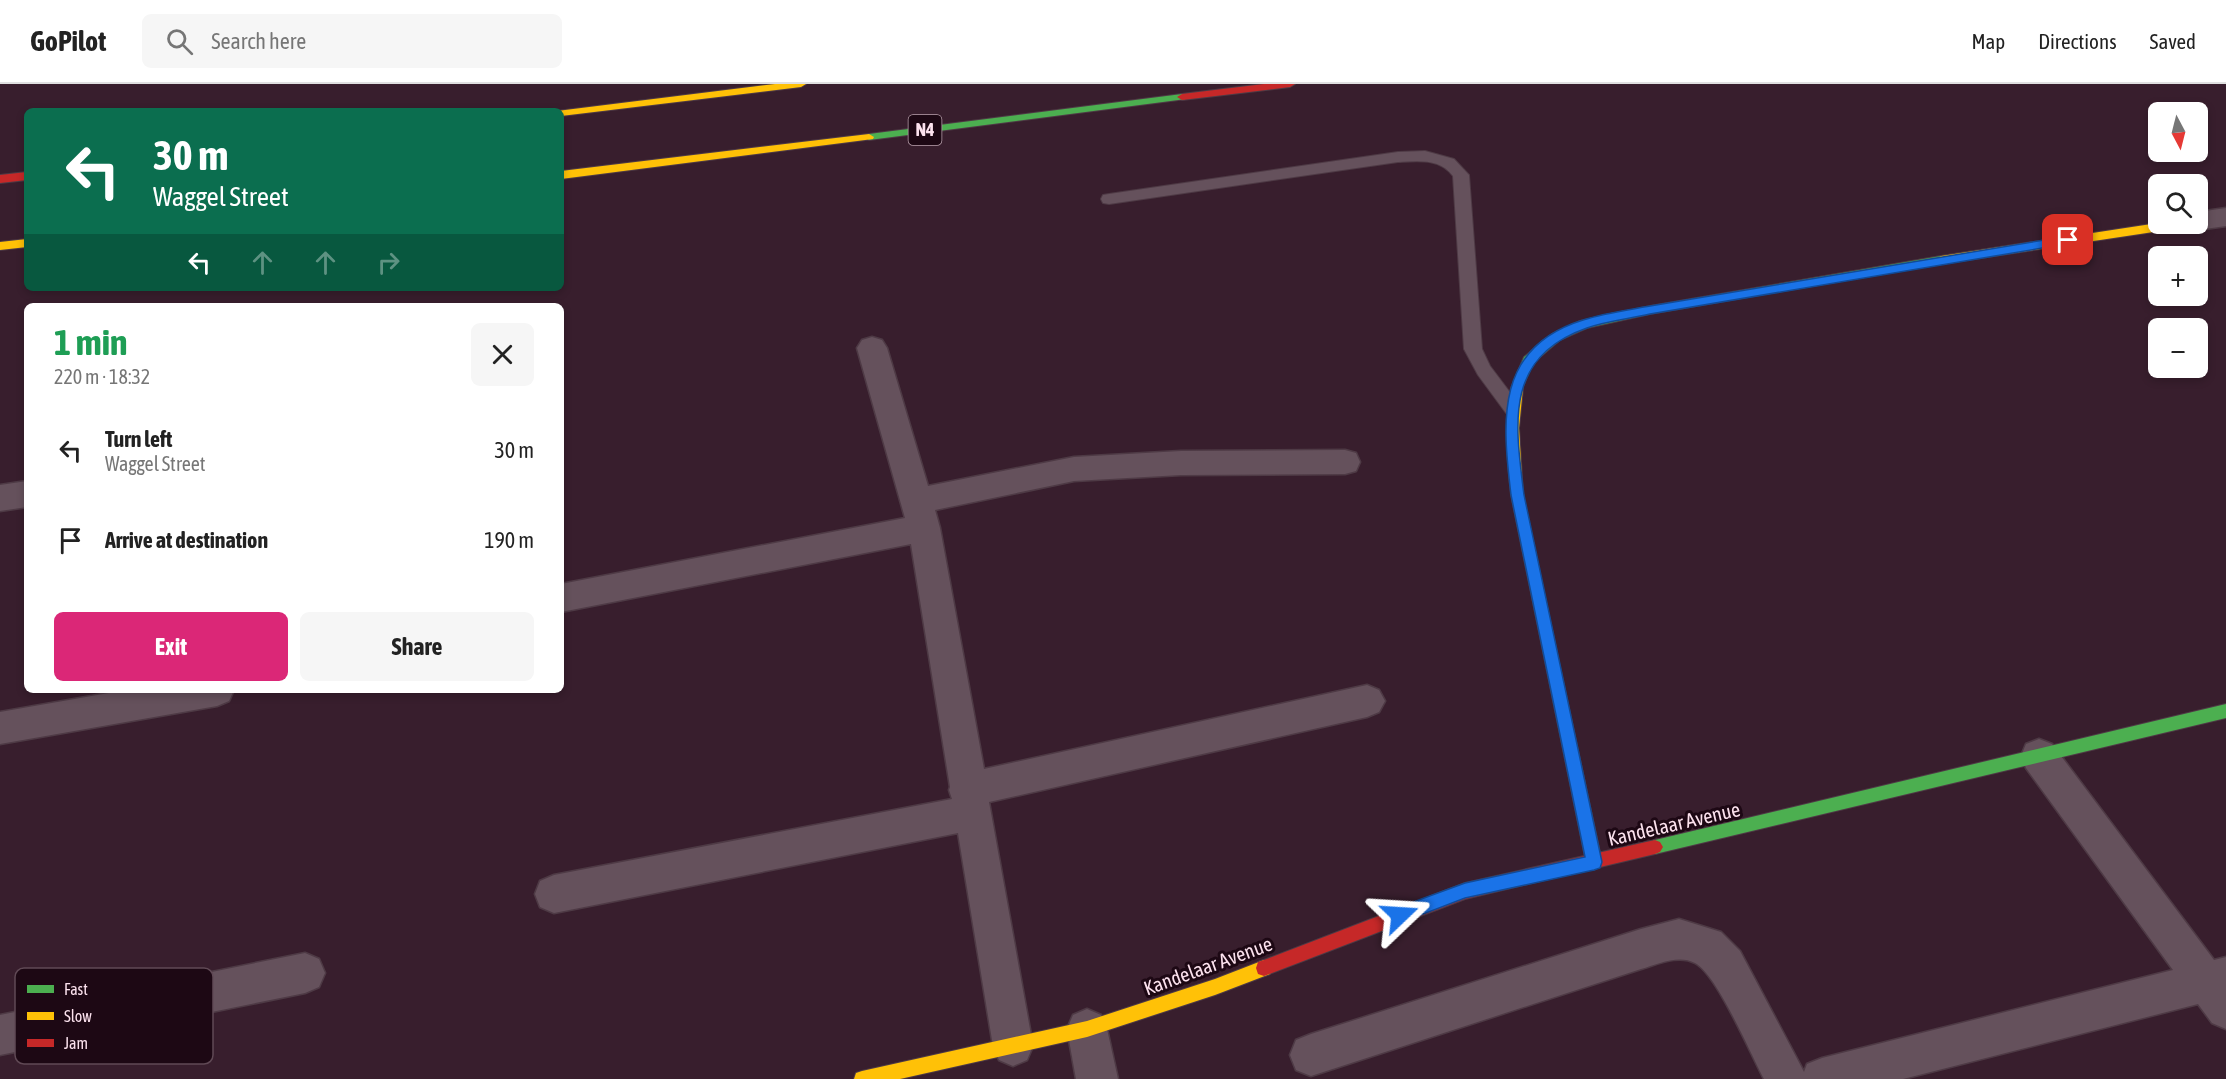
<!DOCTYPE html>
<html lang="en">
<head>
<meta charset="utf-8">
<style>
  :root { --surface:#fff; --page:#f6f6f6; --text:#222; --muted:#767676; --line:#e0e0e0; --accent:#db2777 }
  body { margin:0; font-family:"Asap Condensed",sans-serif; background:var(--page); color:var(--text); height:100vh; display:flex; flex-direction:column; font-size:22px; white-space:nowrap }
  * { box-sizing:border-box; margin:0 }
  p { font-size:20px; color:var(--muted) }
  .icon { flex:none; width:33px; height:33px; fill:none; stroke:currentColor; stroke-width:2; stroke-linecap:round; stroke-linejoin:round }
  .map { position:relative; flex:1; overflow:hidden }
  .details { position:absolute; left:24px; top:219px; width:540px; height:390px; display:flex; flex-direction:column; background:var(--surface); border-radius:9px; box-shadow:0 3px 9px #0003 }
  .details>* { flex:none }
  .banner { position:absolute; left:24px; top:24px; width:540px; height:183px; border-radius:9px; box-shadow:0 3px 9px #0003; background:#0b6e4f; color:#fff; overflow:hidden }
  .needle { width:39px; rotate:173deg }
  .tools { position:absolute; left:2148px; top:18px; display:grid; gap:12px }
  .tools a { display:grid; place-items:center; width:60px; height:60px; border-radius:9px; background:var(--surface); box-shadow:0 3px 9px #0003; font-size:30px }
  .pin { position:absolute; display:grid; place-items:center; width:51px; height:51px; color:#fff; margin:-26px; border-radius:12px; box-shadow:0 3px 9px #0006 }
  .me { position:absolute; width:66px; margin:-33px; rotate:70deg; stroke-linejoin:round; filter:drop-shadow(0 0 4px #0008) }
  .turn { display:flex; align-items:center; gap:21px; height:126px; padding:0 30px; font-size:27px }
  .turn .icon { width:78px; height:78px; stroke-width:2.5 }
  .turn b { display:block; font-size:42px; line-height:51px }
  .lanes { display:flex; align-items:center; height:57px; padding:0 30px; background:#0003; justify-content:center; gap:30px; direction:ltr }
  .lanes .off { opacity:.35 }
  .round { display:grid; place-items:center; flex:none; width:63px; height:63px; border-radius:9px; background:var(--page) }
  .summary { display:flex; align-items:center; justify-content:space-between; height:102px; padding:0 30px }
  h1 { font-size:36px; font-weight:700; line-height:45px; color:#1e9e55 }
  .cta { display:flex; gap:12px; margin-top:auto; padding:12px 30px }
  .cta a { flex:1; height:69px; border-radius:9px; background:var(--accent); color:#fff; font-size:24px; font-weight:700; line-height:69px; text-align:center }
  .cta a+a { background:var(--page); color:var(--text) }
  ul { padding:0; list-style:none }
  li { display:flex; align-items:center; gap:18px; height:90px; padding:0 30px }
  li div { flex:1 }
  li b { display:block; font-size:22px }
  li em { font-style:normal }
  header { display:flex; align-items:center; gap:36px; box-sizing:border-box; height:84px; padding:0 30px; background:var(--surface); border-bottom:2px solid var(--line) }
  header strong { font-size:28px }
  nav { display:flex; gap:33px; margin-inline-start:auto; font-size:21px }
  .search { width:420px; height:54px; background:var(--page); display:flex; align-items:center; gap:15px; box-sizing:border-box; padding:0 21px; border-radius:9px; color:var(--muted); font-size:22px }
  .map>svg:first-child { display:block }
</style>
</head>
<body>
<header>
<strong>GoPilot</strong>
<div class="search"><svg class="icon" aria-label="search" viewBox="0 0 24 24"><circle cx="10" cy="10" r="6"/><path d="M15 15l6 6"/></svg>Search here</div>
<nav><a>Map</a><a>Directions</a><a>Saved</a></nav>
</header>
<div class="map">
<svg width="2226" height="995" viewBox="0 0 2226 995">
  <rect width="100%" height="100%" fill="#381e2d"/>
  <g fill="none" stroke-linecap="round" stroke-linejoin="round">
    <g stroke="#4e3a45" stroke-width="2">
      <path id="lane" d="M1425,67L1454,75L1469,91L1482,265L1490,282L1518,319L1521,324L1518,329L1512,331L1506,329L1478,291L1464,265L1453,92C1440,74 1418,77 1398,78L1109,120L1103,119L1101,115L1103,111L1109,110L1398,68Z"/>
    </g>
    <g stroke="#4e3a45" stroke-width="3">
      <g id="street">
        <polygon points="2226,124 2226,142 2198,146 2189,144 2186,140 2198,140 2198,128"/>
        <polygon points="872,253 882,256 887,264 928,402 1074,373 1181,367 1345,366 1356,369 1360,378 1356,387 1345,390 1181,391 1074,397 935,426 940,444 984,685 1367,601 1379,606 1385,617 1379,628 1367,633 989,718 1033,962 1027,976 1013,982 999,976 993,962 958,749 554,829 540,823 535,810 540,797 554,791 952,715 949,706 950,703 911,460 561,528 561,500 905,434 857,264 862,256"/>
        <polygon points="27,397 27,423 0,427 0,401"/>
        <polygon points="126,606 234,606 229,617 217,622 0,660 0,628"/>
        <path d="M2039,655L2052,660L2214,876L2226,873V945L2212,939L2198,920L1903,995H1764C1751,971 1717,890 1695,879C1679,870 1658,880 1641,885L1311,992L1296,986L1290,971L1296,956L1311,950L1641,845L1679,835L1721,848L1740,867L1804,988L1807,980L1822,974L2173,886L2026,684L2021,672L2026,660Z"/>
        <polygon points="305,869 319,875 325,889 319,903 305,909 0,971 0,931"/>
        <polygon points="1087,925 1101,931 1107,945 1118,995 1076,995 1067,945 1073,931"/>
      </g>
    </g>
    <g stroke="#4e3a45" stroke-width="2">
      <g id="fast">
        <polygon points="1182,10 1187,13 1186,15 869,56 864,53 869,50"/>
        <polygon points="1941,172 1947,176 1945,179 1650,230 1587,244 1560,256 1533,279 1521,307 1513,307 1511,304 1524,273 1552,250 1580,237 1650,222"/>
        <polygon points="2226,620 2226,634 1655,770 1650,768 1647,763 1650,758 1655,756"/>
      </g>
    </g>
    <g stroke="#4e3a45" stroke-width="2">
      <g id="slow">
        <polygon points="775,0 806,0 801,3 561,32 561,27 557,27"/>
        <polygon points="869,50 874,53 873,55 561,95 561,87"/>
        <polygon points="2158,139 2186,140 2180,144 1941,180 1935,176 1941,172"/>
        <polygon points="27,155 27,163 0,166 0,158"/>
        <path d="M1517,299L1523,304L1519,344L1523,411L1602,778L1599,783L1594,786L1589,783L1586,778L1511,411C1507,375 1504,340 1511,304Z"/>
        <polygon points="1264,876 1270,878 1272,884 1270,890 1215,911 1087,953 900,995 854,995 856,989 862,987 1087,937 1215,895"/>
      </g>
    </g>
    <g stroke="#4e3a45" stroke-width="2">
      <g id="jam">
        <polygon points="1264,0 1295,0 1290,3 1182,16 1177,13 1182,10"/>
        <polygon points="27,88 27,96 0,99 0,91"/>
        <polygon points="1655,756 1660,758 1663,763 1660,768 1655,770 1465,815 1264,892 1258,890 1256,884 1258,878 1264,876 1465,799"/>
      </g>
    </g>
    <use href="#lane" fill="#65515c" fill-rule="evenodd"/>
    <use href="#street" fill="#65515c" fill-rule="evenodd"/>
    <use href="#fast" fill="#4caf50" fill-rule="evenodd"/>
    <use href="#slow" fill="#ffc107" fill-rule="evenodd"/>
    <use href="#jam" fill="#c62828" fill-rule="evenodd"/>
  </g>
  <path fill="#1a73e8" stroke="#114b97" stroke-width="1.5" d="M2068,152L2074,156L2072,159L1650,230C1629,235 1606,237 1587,244C1504,273 1515,339 1524,411L1602,778L1600,784L1594,786L1465,814L1400,839L1394,837L1392,831L1394,825L1465,799L1585,773L1511,411C1502,336 1495,263 1583,236C1604,229 1628,226 1650,222Z"/>
  <g text-anchor="middle" stroke-width="6" stroke-linejoin="round" paint-order="stroke">
    <rect fill="#1d0814" stroke="#b9a1ad" stroke-width="1.5" x="908.5" y="31" width="33" height="30" rx="4.5"/>
    <g font-size="18" font-weight="bold" fill="#fce2ee">
      <text x="925" y="52">N4</text>
    </g>
    <g font-size="20" fill="#fce2ee" stroke="#1d0814">
      <text transform="translate(1674 740) rotate(-13)" y="7">Kandelaar Avenue</text>
      <text transform="translate(1208 882) rotate(-20)" y="7">Kandelaar Avenue</text>
    </g>
  </g>
  <rect x="15" y="884" width="198" height="96" rx="9" fill="#1d0814" stroke="#604955" stroke-width="1.5"/>
  <rect x="27" y="901" width="27" height="8" fill="#4caf50"/>
  <rect x="27" y="928" width="27" height="8" fill="#ffc107"/>
  <rect x="27" y="955" width="27" height="8" fill="#c62828"/>
  <g font-size="16" fill="#fce2ee">
    <text x="64" y="911">Fast</text>
    <text x="64" y="938">Slow</text>
    <text x="64" y="965">Jam</text>
  </g>
</svg>
<div class="tools">
<a><svg class="needle" viewBox="-14 -14 28 28"><path d="M0-13l5 13h-10z" fill="#e53935"/><path d="M0 13l5-13h-10z" fill="#767676"/></svg></a>
<a><svg class="icon" aria-label="search" viewBox="0 0 24 24"><circle cx="10" cy="10" r="6"/><path d="M15 15l6 6"/></svg></a>
<a>+</a>
<a>−</a>
</div>
<div class="pin" style="left:2068px;top:156px;background:#d93025"><svg class="icon" aria-label="arrive" viewBox="0 0 24 24"><path d="M6 21V4h12l-3 4 3 4H6"/></svg></div>
<svg class="me" style="left:1400px;top:831px" viewBox="-20 -20 40 40"><path d="M0-17L14 15 0 8-14 15z" fill="#1a73e8" stroke="#fff" stroke-width="4"/></svg>
<div class="banner">
<div class="turn"><svg class="icon" aria-label="left" viewBox="0 0 24 24"><path d="M17 20v-9H6M10 6l-5 5 5 5"/></svg><div><b>30 m</b>Waggel Street</div></div>
<div class="lanes"><svg class="icon" aria-label="left" viewBox="0 0 24 24"><path d="M17 20v-9H6M10 6l-5 5 5 5"/></svg><svg class="icon off" aria-label="ahead" viewBox="0 0 24 24"><path d="M12 20V5M6 11l6-6 6 6"/></svg><svg class="icon off" aria-label="ahead" viewBox="0 0 24 24"><path d="M12 20V5M6 11l6-6 6 6"/></svg><svg class="icon off" aria-label="right" viewBox="0 0 24 24"><path d="M7 20v-9h11M14 6l5 5-5 5"/></svg></div>
</div>
<section class="details">
<div class="summary"><div><h1>1 min</h1><p>220 m · 18:32</p></div><a class="round"><svg class="icon" aria-label="close" viewBox="0 0 24 24"><path d="M6 6l12 12M18 6L6 18"/></svg></a></div>
<ul>
<li><svg class="icon" aria-label="left" viewBox="0 0 24 24"><path d="M17 20v-9H6M10 6l-5 5 5 5"/></svg><div><b>Turn left</b><p>Waggel Street</p></div><em>30 m</em></li>
<li><svg class="icon" aria-label="arrive" viewBox="0 0 24 24"><path d="M6 21V4h12l-3 4 3 4H6"/></svg><div><b>Arrive at destination</b></div><em>190 m</em></li>
</ul>
<div class="cta"><a>Exit</a><a>Share</a></div>
</section>
</div>
</body>
</html>
